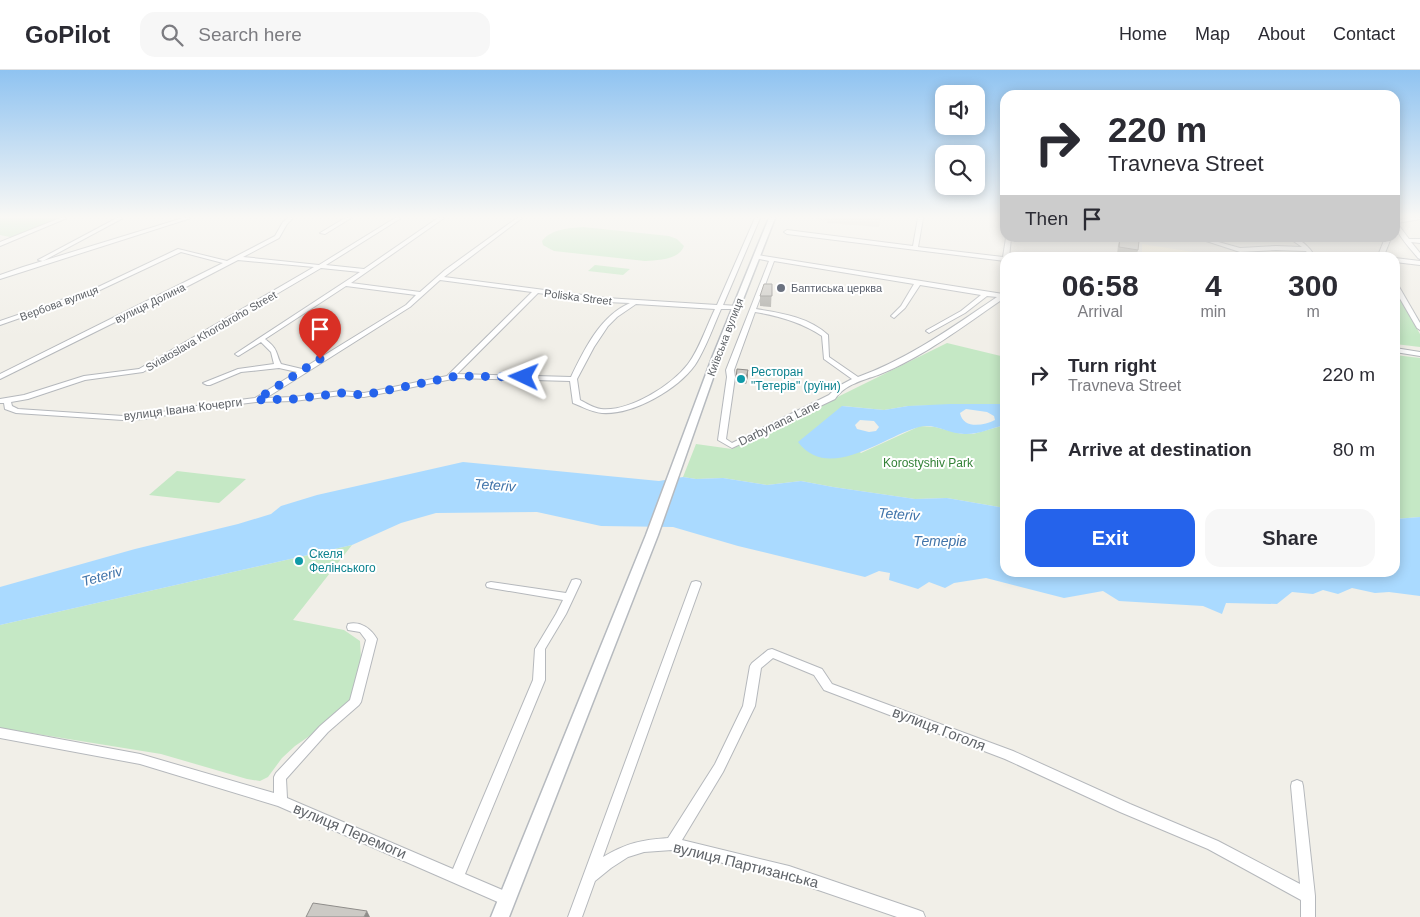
<!DOCTYPE html>
<html lang="en">
<head>
<meta charset="utf-8">
<style>
  :root { --surface:#fff; --page:#f7f7f7; --text:#2b2b33; --muted:#7c7c81; --line:#e1e1e2; --accent:#2563eb }
  body { margin:0; font-family:Helvetica,sans-serif; background:var(--page); color:var(--text); height:100vh; display:flex; flex-direction:column; font-size:19px; white-space:nowrap }
  * { box-sizing:border-box; margin:0 }
  p { font-size:16px; color:var(--muted) }
  .icon { flex:none; width:28px; height:28px; fill:none; stroke:currentColor; stroke-width:2; stroke-linecap:round; stroke-linejoin:round }
  .map { position:relative; flex:1; overflow:hidden }
  .panel { position:absolute; left:1000px; top:182px; width:400px; height:325px; display:flex; flex-direction:column; background:var(--surface); border-radius:15px; box-shadow:0 2px 12px #0003 }
  .panel>* { flex:none }
  .banner { position:absolute; left:1000px; top:20px; width:400px; height:152px; border-radius:15px; box-shadow:0 2px 12px #0003; background:#fff; color:var(--text); overflow:hidden }
  .buttons { position:absolute; left:935px; top:15px; display:grid; gap:10px }
  .buttons a { display:grid; place-items:center; width:50px; height:50px; border-radius:10px; background:var(--surface); box-shadow:0 2px 12px #0003; font-size:25px }
  .pin { position:absolute; display:grid; place-items:center; width:42px; height:42px; color:#fff; margin:-51px -21px; border-radius:50% 50% 50% 0; rotate:-45deg; box-shadow:0 0 5px #0007 }
  .pin .icon { rotate:45deg }
  .me { position:absolute; width:55px; margin:-28px; rotate:272deg; stroke-linejoin:round; filter:drop-shadow(0 0 4px #0008) }
  .turn { display:flex; align-items:center; gap:18px; height:105px; padding:0 25px; font-size:22px }
  .turn .icon { width:65px; height:65px; stroke-width:2.5 }
  .turn b { display:block; font-size:35px; line-height:42px }
  .then { display:flex; align-items:center; height:48px; padding:0 25px; background:#0003; gap:10px; font-size:19px }
  .eta { display:flex; justify-content:space-evenly; align-items:center; height:85px; text-align:center }
  .eta b { font-size:30px; font-weight:600; line-height:35px }
  .cta { display:flex; gap:10px; margin-top:auto; padding:10px 25px }
  .cta a { flex:1; height:58px; border-radius:15px; background:var(--accent); color:#fff; font-size:20px; font-weight:600; line-height:58px; text-align:center }
  .cta a+a { background:var(--page); color:var(--text) }
  ul { padding:0; list-style:none }
  li { display:flex; align-items:center; gap:15px; height:75px; padding:0 25px }
  li div { flex:1 }
  li b { display:block; font-size:19px }
  li em { font-style:normal }
  header { display:flex; align-items:center; gap:30px; box-sizing:border-box; height:70px; padding:0 25px; background:var(--surface); border-bottom:1px solid var(--line) }
  header strong { font-size:24px }
  nav { display:flex; gap:28px; margin-inline-start:auto; font-size:18px }
  .search { width:350px; height:45px; background:var(--page); display:flex; align-items:center; gap:12px; box-sizing:border-box; padding:0 18px; border-radius:15px; color:var(--muted); font-size:19px }
  .map>svg:first-child { display:block }
</style>
</head>
<body>
<header>
<strong>GoPilot</strong>
<div class="search"><svg class="icon" aria-label="search" viewBox="0 0 24 24"><circle cx="10" cy="10" r="6"/><path d="M15 15l6 6"/></svg>Search here</div>
<nav><a>Home</a><a>Map</a><a>About</a><a>Contact</a></nav>
</header>
<div class="map">
<svg width="1420" height="847" viewBox="0 0 1420 847">
  <rect width="100%" height="100%" fill="#f1efe8"/>
  <polygon fill="#fef7e0" points="1142,174 1213,185 1224,187 1159,188 1142,186"/>
  <polygon fill="#e1ded6" points="881,148 879,157 827,153 828,150 814,149"/>
  <g fill="#c5e8c5">
    <polygon points="0,148 64,148 15,168 0,165"/>
    <path d="M583,157L669,166L677,169L684,176C679,190 658,190 645,191L554,181L543,175L542,171C551,159 569,158 583,157Z"/>
    <polygon points="595,195 630,199 623,205 588,201"/>
    <polygon points="1395,220 1420,264 1420,277 1395,274"/>
    <polygon points="947,273 1005,287 1005,334 908,336 884,340 843,336 826,351 861,383 920,356 935,357 962,364 973,364 1005,355 1005,438 947,428 915,429 833,417 801,411 767,415 723,408 696,409 683,407 696,374 732,379"/>
    <polygon points="1395,285 1420,288 1420,447 1395,449"/>
    <polygon points="177,401 246,409 219,433 149,425"/>
    <polygon points="352,475 293,550 344,560 360,571 361,589 349,633 324,656 295,676 282,688 268,707 260,711 247,709 161,684 0,658 0,555"/>
  </g>
  <g fill="#aadaff" fill-rule="evenodd">
    <path d="M950,334H1005V355C992,358 978,365 964,364C949,364 935,353 919,357C884,366 829,413 798,372L842,336L884,340L908,336ZM966,339L987,342L994,346L995,350C983,356 963,359 960,343ZM860,350L874,351L879,357L876,361L869,362L857,359L855,355Z"/>
    <polygon points="463,392 659,411 683,407 696,409 723,408 767,415 801,411 833,417 915,429 947,428 1005,438 1005,502 1395,502 1395,449 1420,447 1420,526 1389,522 1375,523 1352,518 1338,524 1323,520 1313,524 1292,522 1277,534 1226,533 1222,544 1203,536 1119,531 1103,521 1064,528 986,508 954,513 945,518 929,512 918,519 889,510 890,503 879,501 865,507 738,476 673,457 601,456 537,442 436,443 401,453 352,475 0,555 0,517 135,479 238,454 271,444 281,436 317,425"/>
  </g>
  <g fill="none" stroke-linecap="round" stroke-linejoin="round">
    <g stroke="#b5b8bc" stroke-width="2">
      <g id="minor">
        <polygon points="60,148 67,148 0,176 0,172"/>
        <polygon points="117,148 123,148 43,191 38,190"/>
        <polygon points="183,148 191,148 0,209 0,205 23,197"/>
        <path d="M288,148H293L287,154L279,168L243,187L319,195L395,148H401L326,195L364,199L438,148H444L351,213L420,222L445,200L517,148H522L444,207L606,228L717,235L755,148H760L723,235L737,236L739,237V239H721C713,257 706,278 695,295C677,320 633,345 602,343C592,342 583,337 573,333L570,311L457,308L364,327L341,325L294,331L256,332L208,338L144,349L123,350L16,343L5,339L4,333H0V329L24,325L84,306L139,299L314,197L238,190L186,217L0,309V304L223,193L181,182L100,220L0,255V251L96,218L178,179L227,191L275,166L283,152ZM321,198L360,202L235,284L238,286L240,285L261,272L271,282L274,294L238,299L203,313L207,315H210L241,302L279,298L297,302L255,328L208,334L144,345L123,346L18,339L12,336L11,332L28,329L85,310L143,302ZM440,210L532,222L447,306L364,323L341,321L294,327L266,328L410,237ZM346,216L416,225L406,235L302,299L281,294C275,282 279,280 265,269ZM538,223L606,232L630,233C600,246 584,280 571,307L457,304ZM636,234L715,239C707,255 699,280 688,294C671,316 629,342 601,339C593,338 586,333 580,330L577,309L594,277L608,256L617,247Z"/>
        <polygon points="345,148 351,148 325,164 320,163"/>
        <polygon points="918,148 923,148 918,177 1003,187 1006,168 1011,168 1009,188 1005,188 1005,191 787,164 784,162 787,160 913,176"/>
        <path d="M1409,148H1420V149L1397,153L1409,169H1420V173L1411,172L1420,183V189L1418,188C1410,178 1395,163 1395,151Z"/>
        <path d="M1197,168H1204L1240,178L1276,176L1302,177L1289,168C1301,167 1311,179 1316,188H1311L1306,181L1276,180L1240,182Z"/>
        <polygon points="1385,168 1391,168 1383,188 1377,188"/>
        <path d="M757,185L1003,224L1005,225V229H1003C963,256 924,287 878,305C863,310 844,315 835,329L732,378L718,370L727,307L726,300L769,191L755,188V186ZM774,191L914,214L901,236L891,246L894,248L905,238L920,215L981,225L961,241L927,260L926,261L929,263L965,243L987,226L997,227C951,258 910,288 858,307L829,287L828,265C809,247 781,243 756,239ZM755,242C779,246 801,252 822,266L824,289L852,309L837,317L829,325L732,373L726,369L735,307L734,300Z"/>
        <polygon points="1395,188 1420,191 1420,195 1395,192"/>
        <polygon points="1395,213 1398,215 1420,253 1420,260 1417,258 1395,220"/>
        <polygon points="1395,278 1420,282 1420,286 1395,282"/>
        <path d="M576,509L580,510L581,512L566,544L545,579V610L465,804L512,824L514,829L512,834L507,836L278,736L140,694L0,668V658L140,684L274,723V707L276,703L320,656L350,630L366,570L360,562L348,560L347,557L348,554C361,551 371,559 377,569L361,632L359,635L328,662L286,709L287,728L453,799L533,610L535,579L556,544L563,530L491,518L487,517L486,515L487,513L491,512L566,523L572,510Z"/>
        <path d="M696,511L700,512L701,514L603,787C627,773 641,770 668,768L715,694L743,636L750,596L752,593L768,580L772,579L822,599L832,614L1013,681L1130,734L1218,771L1300,814L1291,716L1292,712L1297,710L1302,712L1303,716L1315,826V847H1301V830L1208,779L1120,742L1005,689L824,620L814,605L773,588L761,598L755,636L723,702L682,770L789,796L918,840L923,842L925,847H897L789,810L672,780L644,782L628,787L611,798L595,811L582,847H568L691,514L692,512Z"/>
      </g>
    </g>
    <g stroke="#b6babf" stroke-width="3">
      <polygon id="secondary" points="769,148 775,148 720,288 658,465 509,847 491,847 646,465 712,288"/>
    </g>
    <use href="#minor" fill="#fff" fill-rule="evenodd"/>
    <use href="#secondary" fill="#fff" fill-rule="evenodd"/>
  </g>
  <g fill="#afaea9">
    <polygon points="1120,168 1138,180 1136,187 1117,185 1118,175"/>
    <polygon points="772,214 771,237 760,236 760,226"/>
    <polygon points="737,299 748,306 746,314 736,313"/>
  </g>
  <g fill="#8f8d8a">
    <polygon points="748,300 748,306 746,314 746,308"/>
    <polygon points="367,841 370,847 364,847"/>
  </g>
  <g fill="#cccac5" stroke="#8f8d8a">
    <polygon points="1120,168 1139,171 1138,180 1119,177"/>
    <polygon points="764,214 772,214 772,226 760,226"/>
    <polygon points="737,299 748,300 746,308 736,308"/>
    <polygon points="313,833 367,841 364,847 306,847"/>
  </g>
  <linearGradient id="sky" x2="0" y2="1"><stop stop-color="#8fc3f1"/><stop offset="0.55" stop-color="#f9f8f5"/><stop offset="1" stop-color="#f9f8f5" stop-opacity="0"/></linearGradient>
  <rect width="1420" height="267" fill="url(#sky)"/>
  <g fill="none" stroke-linecap="round" stroke-linejoin="round">
    <polyline stroke="#2563eb" stroke-width="9" stroke-dasharray="0 16.2" points="320,289 256,330 294,329 341,323 364,325 457,306 524,307"/>
  </g>
  <circle fill="#6b7280" stroke="#fff" stroke-width="2" cx="781" cy="218" r="5"/>
  <g fill="#0f9aa8" stroke="#fff" stroke-width="2">
    <circle cx="741" cy="309" r="5"/>
    <circle cx="299" cy="491" r="5"/>
  </g>
  <g text-anchor="middle" stroke-width="4" stroke-linejoin="round" paint-order="stroke">
    <g font-size="11" fill="#5b616d" stroke="#fff" text-anchor="start">
      <text x="791" y="222">Баптиська церква</text>
    </g>
    <g font-size="11" fill="#5f6368" stroke="#fff">
      <text transform="translate(578 227) rotate(7)" y="4">Poliska Street</text>
      <text transform="translate(59 233) rotate(-20)" y="4">Вербова вулиця</text>
      <text transform="translate(150 233) rotate(-26)" y="4">вулиця Долина</text>
      <text transform="translate(211 261) rotate(-30)" y="4">Sviatoslava Khorobroho Street</text>
      <text transform="translate(725 267) rotate(-69)" y="4">Київська вулиця</text>
    </g>
    <g font-size="12" fill="#0d838f" stroke="#fff" text-anchor="start">
      <text x="751" y="306">Ресторан<tspan x="751" dy="14">"Тетерів" (руїни)</tspan></text>
      <text x="309" y="488">Скеля<tspan x="309" dy="14">Фелінського</tspan></text>
    </g>
    <g font-size="12" fill="#5f6368" stroke="#fff">
      <text transform="translate(183 339) rotate(-7)" y="4">вулиця Івана Кочерги</text>
      <text transform="translate(779 353) rotate(-26)" y="4">Darbynana Lane</text>
    </g>
    <g font-size="12" fill="#348238" stroke="#fff">
      <text x="928" y="397">Korostyshiv Park</text>
    </g>
    <g font-size="14" font-style="italic" fill="#4174aa" stroke="#fff">
      <text transform="translate(495 415) rotate(4)" y="5">Teteriv</text>
      <text transform="translate(899 444) rotate(4)" y="5">Teteriv</text>
      <text x="940" y="476">Тетерів</text>
      <text transform="translate(102 506) rotate(-16)" y="5">Teteriv</text>
    </g>
    <g font-size="15" fill="#5f6368" stroke="#fff">
      <text transform="translate(939 659) rotate(21)" y="5">вулиця Гоголя</text>
      <text transform="translate(350 761) rotate(23)" y="5">вулиця Перемоги</text>
      <text transform="translate(746 795) rotate(14)" y="5">вулиця Партизанська</text>
    </g>
  </g>
</svg>
<div class="buttons">
<a><svg class="icon" aria-label="sound" viewBox="0 0 24 24"><path d="M4 9h4l5-4v14l-5-4H4zM17 9q2 3 0 6"/></svg></a>
<a><svg class="icon" aria-label="search" viewBox="0 0 24 24"><circle cx="10" cy="10" r="6"/><path d="M15 15l6 6"/></svg></a>
</div>
<div class="pin" style="left:320px;top:289px;background:#d93025"><svg class="icon" aria-label="arrive" viewBox="0 0 24 24"><path d="M6 21V4h12l-3 4 3 4H6"/></svg></div>
<svg class="me" style="left:524px;top:307px" viewBox="-20 -20 40 40"><path d="M0-17L14 15 0 8-14 15z" fill="#2563eb" stroke="#fff" stroke-width="4"/></svg>
<div class="banner">
<div class="turn"><svg class="icon" aria-label="right" viewBox="0 0 24 24"><path d="M7 20v-9h11M14 6l5 5-5 5"/></svg><div><b>220 m</b>Travneva Street</div></div>
<div class="then">Then<svg class="icon" aria-label="arrive" viewBox="0 0 24 24"><path d="M6 21V4h12l-3 4 3 4H6"/></svg></div>
</div>
<section class="panel">
<div class="eta">
<div><b>06:58</b><p>Arrival</p></div>
<div><b>4</b><p>min</p></div>
<div><b>300</b><p>m</p></div>
</div>
<ul>
<li><svg class="icon" aria-label="right" viewBox="0 0 24 24"><path d="M7 20v-9h11M14 6l5 5-5 5"/></svg><div><b>Turn right</b><p>Travneva Street</p></div><em>220 m</em></li>
<li><svg class="icon" aria-label="arrive" viewBox="0 0 24 24"><path d="M6 21V4h12l-3 4 3 4H6"/></svg><div><b>Arrive at destination</b></div><em>80 m</em></li>
</ul>
<div class="cta"><a>Exit</a><a>Share</a></div>
</section>
</div>
</body>
</html>
